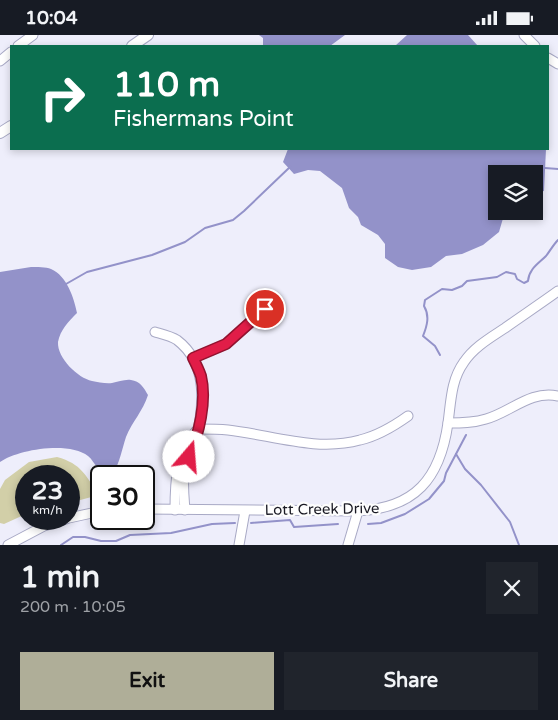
<!DOCTYPE html>
<html lang="en">
<head>
<meta charset="utf-8">
<style>
  :root { --surface:#171b24; --page:#20242c; --text:#f1f3f6; --muted:#9ea1a6; --accent:#afae98 }
  body { margin:0; font-family:"Varela Round",sans-serif; background:var(--page); color:var(--text); height:100vh; display:flex; flex-direction:column; font-size:19px; white-space:nowrap }
  * { box-sizing:border-box; margin:0 }
  p { font-size:16px; color:var(--muted) }
  .icon { flex:none; width:28px; height:28px; fill:none; stroke:currentColor; stroke-width:2; stroke-linecap:round; stroke-linejoin:round }
  .map { position:relative; height:510px; overflow:hidden }
  .drawer { display:flex; flex-direction:column; background:var(--surface); flex:1 }
  .drawer>* { flex:none }
  .hud { position:absolute; left:10px; top:10px; width:539px; height:105px; border-radius:0px; box-shadow:0 2px 8px #0003; background:#0b6e4f; color:#fff; overflow:hidden }
  .buttons { position:absolute; left:488px; top:130px; display:grid; gap:10px }
  .buttons a { display:grid; place-items:center; width:55px; height:55px; border-radius:0px; background:var(--surface); box-shadow:0 2px 8px #0003; font-size:25px }
  .speed { position:absolute; left:15px; top:430px; display:flex; gap:10px; font-size:25px; font-weight:700; text-align:center }
  .speed>* { display:grid; place-content:center; width:65px; height:65px; border-radius:50%; background:var(--surface); box-shadow:0 2px 8px #0003; line-height:1 }
  .speed small { font-size:12px; font-weight:400 }
  .speed .limit { border:2px solid #111; border-radius:8px; background:#fff; color:#111 }
  .pin { position:absolute; display:grid; place-items:center; width:42px; height:42px; color:#fff; margin:-21px; border:2px solid #fff; border-radius:50%; box-shadow:0 1px 5px #0007 }
  .me { position:absolute; width:55px; margin:-28px; rotate:18deg; stroke-linejoin:round; filter:drop-shadow(0 0 4px #0008) }
  .turn { display:flex; align-items:center; gap:18px; height:105px; padding:0 20px; font-size:22px }
  .turn .icon { width:65px; height:65px; stroke-width:2.5 }
  .turn b { display:block; font-size:35px; line-height:42px }
  .round { display:grid; place-items:center; flex:none; width:52px; height:52px; border-radius:0px; background:var(--page) }
  .head { display:flex; align-items:center; justify-content:space-between; height:85px; padding:0 20px }
  h1 { font-size:30px; font-weight:700; line-height:38px }
  .button { display:flex; gap:10px; margin-top:auto; padding:10px 20px }
  .button a { flex:1; height:58px; border-radius:0px; background:var(--accent); color:#111; font-size:20px; font-weight:700; line-height:58px; text-align:center }
  .button a+a { background:var(--page); color:var(--text) }
  .status { display:flex; justify-content:space-between; align-items:center; height:35px; padding:0 25px; background:var(--surface); direction:ltr }
  .status svg { height:14px; fill:currentColor }
  .map>svg:first-child { display:block }
</style>
</head>
<body>
<div class="status"><b>10:04</b><svg viewBox="0 0 49 12"><path d="M0 12V9h3v3zM5 12V6h3v6zM10 12V3h3v9zM15 12V0h3v12zM26 1h20v11H26zM47 4h2v5h-2z"/></svg></div>
<div class="map">
<svg width="558" height="510" viewBox="0 0 558 510">
  <rect width="100%" height="100%" fill="#eeeefb"/>
  <path fill="#d2cfa8" d="M57,422C82,429 85,440 99,460L69,468V441H26V479L4,489L0,488V454L5,445L29,427Z"/>
  <g fill="#9392c9">
    <polygon points="259,0 345,0 330,11 263,11 263,3"/>
    <polygon points="407,0 468,0 478,11 395,11"/>
    <polygon points="288,114 546,114 544,156 534,158 534,139 496,139 496,176 508,176 504,180 499,197 483,210 462,219 446,221 431,232 412,235 398,232 385,223 385,209 378,200 361,190 358,182 349,173 342,153 320,136 308,135 294,139 283,127"/>
    <path d="M31,232C37,232 46,232 51,234C67,241 74,263 77,278C69,286 60,295 58,307C57,323 78,343 92,346C98,347 106,349 112,348C118,347 125,344 131,345C140,346 144,353 148,360C143,376 132,387 126,402C122,414 120,427 113,439L107,440C104,438 100,436 98,433C94,429 92,424 88,421C70,406 18,414 0,427V237Z"/>
  </g>
  <g fill="none" stroke-linecap="round" stroke-linejoin="round">
    <g stroke="#9392c9" stroke-width="2">
      <polyline points="545,133 558,134"/>
      <polyline points="66,249 87,237 152,220 185,207 205,193 233,185 244,176 291,131"/>
      <path d="M440,320L435,311L423,301C427,291 430,281 424,271L425,265L442,254L452,255L462,251L467,246L497,242L506,237L515,239L517,244L524,248L528,246C529,234 538,229 546,221C550,216 553,210 558,205"/>
      <polyline points="456,419 465,434 481,450 510,487 519,510"/>
      <polyline points="251,488 290,485 294,492 338,489"/>
      <polyline points="368,489 381,488 405,479 429,464 444,446 446,438 466,400"/>
      <polyline points="61,510 73,502 85,502 101,506 116,506 130,500 171,498 212,489 235,488"/>
    </g>
    <g stroke="#a8a9c5" stroke-width="11">
      <g id="minor">
        <polyline points="524,0 535,11"/>
        <polyline points="18,11 33,0"/>
        <polyline points="548,23 558,29"/>
        <polyline points="0,26 11,17"/>
        <path d="M155,297C162,299 171,301 177,305C209,329 204,373 195,408C192,416 187,424 185,433C182,446 184,461 185,475"/>
        <polyline points="193,323 226,309 265,275"/>
        <path d="M448,388C461,388 473,388 486,384C511,377 530,355 558,361"/>
        <path d="M198,394C208,394 218,394 228,395C272,400 316,417 360,405C377,401 394,391 408,381"/>
        <path d="M144,474L358,476C415,473 440,444 448,388C451,366 451,345 464,327C474,312 490,303 505,293C522,281 540,269 558,256"/>
        <path d="M175,475C175,445 176,420 196,396"/>
        <polyline points="69,483 101,476"/>
        <polyline points="8,510 44,491 66,484"/>
        <polyline points="239,510 245,476"/>
        <polyline points="348,510 358,476"/>
      </g>
    </g>
    <g stroke="#a8a9c5" stroke-width="12">
      <g id="major">
        <polyline points="132,11 148,0"/>
        <polyline points="0,98 11,91"/>
      </g>
    </g>
    <use href="#minor" stroke="#fff" stroke-width="9"/>
    <use href="#major" stroke="#fff" stroke-width="10"/>
  </g>
  <g fill="none" stroke-linecap="round" stroke-linejoin="round">
    <g stroke="#92132f" stroke-width="12">
      <path id="route" d="M189,422C199,399 207,366 201,341C199,335 196,329 193,323L226,309L265,274"/>
    </g>
    <use href="#route" stroke="#e11d48" stroke-width="9"/>
  </g>
  <g text-anchor="middle" stroke-width="4.5" stroke-linejoin="round" paint-order="stroke">
    <g font-size="15" fill="#191923" stroke="#fdfdfd">
      <text transform="translate(322 474) rotate(-1)" y="5">Lott Creek Drive</text>
    </g>
  </g>
</svg>
<div class="buttons">
<a><svg class="icon" aria-label="layers" viewBox="0 0 24 24"><path d="M12 4l9 5-9 5-9-5zM3 14l9 5 9-5"/></svg></a>
</div>
<div class="speed"><div>23<small>km/h</small></div><div class="limit">30</div></div>
<div class="pin" style="left:265px;top:274px;background:#d93025"><svg class="icon" aria-label="arrive" viewBox="0 0 24 24"><path d="M6 21V4h12l-3 4 3 4H6"/></svg></div>
<svg class="me" style="left:189px;top:422px" viewBox="-20 -20 40 40"><circle r="19" fill="#fff"/><path d="M0-13L10 11 0 6-10 11z" fill="#e11d48"/></svg>
<div class="hud">
<div class="turn"><svg class="icon" aria-label="right" viewBox="0 0 24 24"><path d="M7 20v-9h11M14 6l5 5-5 5"/></svg><div><b>110 m</b>Fishermans Point</div></div>
</div>
</div>
<section class="drawer">
<div class="head"><div><h1>1 min</h1><p>200 m · 10:05</p></div><a class="round"><svg class="icon" aria-label="close" viewBox="0 0 24 24"><path d="M6 6l12 12M18 6L6 18"/></svg></a></div>
<div class="button"><a>Exit</a><a>Share</a></div>
</section>
</body>
</html>
